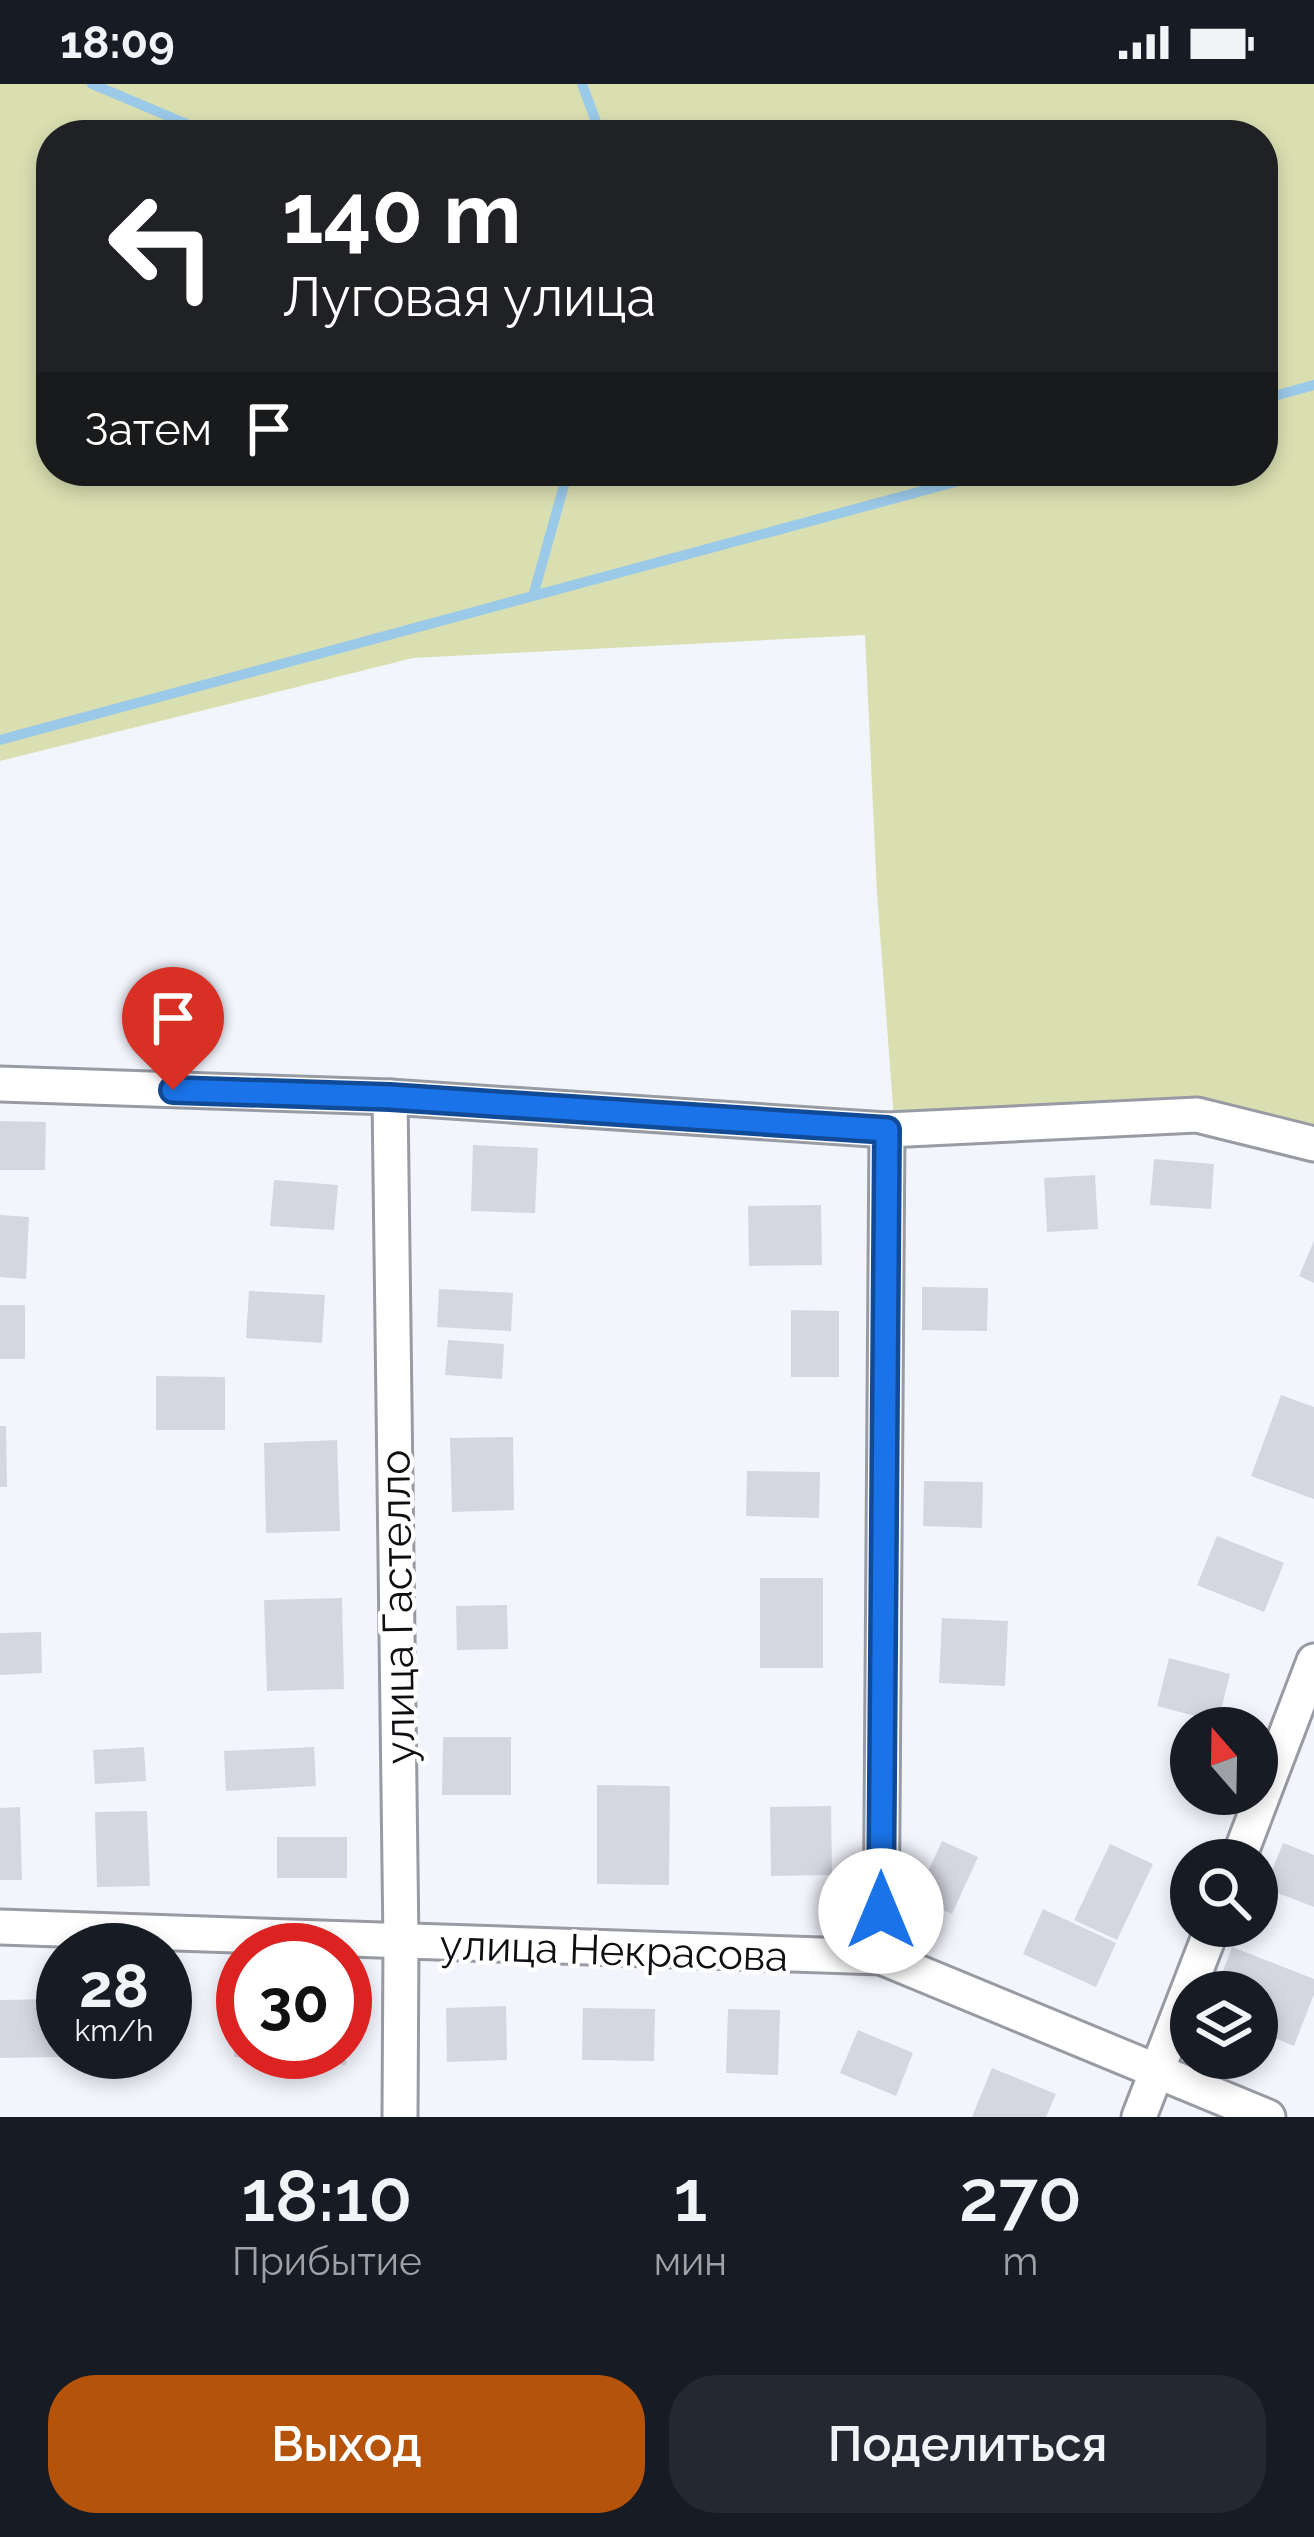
<!DOCTYPE html>
<html lang="ru">
<head>
<meta charset="utf-8">
<style>
  :root { --surface:#171b24; --page:#242831; --text:#f1f3f6; --muted:#9ea1a6; --accent:#b45309 }
  body { margin:0; font-family:Raleway,sans-serif; background:var(--page); color:var(--text); height:100vh; display:flex; flex-direction:column; font-size:45px; white-space:nowrap }
  * { box-sizing:border-box; margin:0 }
  p { font-size:39px; color:var(--muted) }
  .icon { flex:none; width:66px; height:66px; fill:none; stroke:currentColor; stroke-width:2; stroke-linecap:round; stroke-linejoin:round }
  .map { position:relative; height:2033px; overflow:hidden }
  .side { display:flex; flex-direction:column; background:var(--surface); flex:1 }
  .side>* { flex:none }
  .hud { position:absolute; left:36px; top:36px; width:1242px; height:366px; border-radius:48px; box-shadow:0 6px 18px #0003; background:#202124; color:#fff; overflow:hidden }
  .needle { width:78px; rotate:340deg }
  .controls { position:absolute; left:1170px; top:1623px; display:grid; gap:24px }
  .controls a { display:grid; place-items:center; width:108px; height:108px; border-radius:50%; background:var(--surface); box-shadow:0 6px 18px #0003; font-size:60px }
  .speed { position:absolute; left:36px; top:1839px; display:flex; gap:24px; font-size:60px; font-weight:700; text-align:center }
  .speed>* { display:grid; place-content:center; width:156px; height:156px; border-radius:50%; background:var(--surface); box-shadow:0 6px 18px #0003; line-height:1 }
  .speed small { font-size:30px; font-weight:400 }
  .speed .limit { border:18px solid #d22; background:#fff; color:#111 }
  .pin { position:absolute; display:grid; place-items:center; width:102px; height:102px; color:#fff; margin:-123px -51px; border-radius:50% 50% 50% 0; rotate:-45deg; box-shadow:0 0 12px #0007 }
  .pin .icon { rotate:45deg }
  .me { position:absolute; width:132px; margin:-66px; rotate:0deg; stroke-linejoin:round; filter:drop-shadow(0 0 9px #0008) }
  .turn { display:flex; align-items:center; gap:42px; height:252px; padding:0 48px; font-size:54px }
  .turn .icon { width:156px; height:156px; stroke-width:2.5 }
  .turn b { display:block; font-size:84px; line-height:102px }
  .then { display:flex; align-items:center; height:114px; padding:0 48px; background:#0003; gap:24px; font-size:45px }
  .eta { display:flex; justify-content:space-evenly; align-items:center; height:204px; text-align:center }
  .eta b { font-size:72px; font-weight:600; line-height:84px }
  .action { display:flex; gap:24px; margin-top:auto; padding:24px 48px }
  .action a { flex:1; height:138px; border-radius:48px; background:var(--accent); color:#fff; font-size:48px; font-weight:600; line-height:138px; text-align:center }
  .action a+a { background:var(--page); color:var(--text) }
  .status { display:flex; justify-content:space-between; align-items:center; height:84px; padding:0 60px; background:var(--surface); direction:ltr }
  .status svg { height:33px; fill:currentColor }
  .map>svg:first-child { display:block }
</style>
</head>
<body>
<div class="status"><b>18:09</b><svg viewBox="0 0 49 12"><path d="M0 12V9h3v3zM5 12V6h3v6zM10 12V3h3v9zM15 12V0h3v12zM26 1h20v11H26zM47 4h2v5h-2z"/></svg></div>
<div class="map">
<svg width="1314" height="2033" viewBox="0 0 1314 2033">
  <rect width="100%" height="100%" fill="#f3f5fd"/>
  <path fill="#dadfb1" fill-rule="evenodd" d="M0,0H1314V1049L894,1036L877,809L865,551L413,574L0,677ZM51,51H1263V387H51Z"/>
  <g fill="none" stroke-linecap="round" stroke-linejoin="round">
    <g stroke="#9bc9e8" stroke-width="10">
      <polyline points="92,0 213,51"/>
      <polyline points="582,0 601,51"/>
      <polyline points="1263,315 1314,301"/>
      <polyline points="533,512 568,387"/>
      <polyline points="0,656 996,387"/>
    </g>
  </g>
  <g fill="#d4d7e1">
    <polygon points="0,1037 46,1038 45,1086 0,1086"/>
    <polygon points="473,1061 538,1064 535,1129 471,1127"/>
    <polygon points="1154,1075 1214,1080 1211,1125 1150,1121"/>
    <polygon points="1095,1091 1098,1145 1047,1148 1044,1094"/>
    <polygon points="274,1096 338,1101 334,1146 270,1142"/>
    <polygon points="821,1121 822,1181 749,1182 748,1122"/>
    <polygon points="0,1131 29,1133 26,1195 0,1193"/>
    <polygon points="1314,1157 1314,1199 1299,1192"/>
    <polygon points="922,1203 988,1204 987,1247 922,1246"/>
    <polygon points="439,1205 513,1209 511,1247 437,1243"/>
    <polygon points="249,1207 325,1211 322,1259 246,1254"/>
    <rect x="0" y="1221" width="25" height="54"/>
    <polygon points="791,1226 839,1227 839,1293 791,1293"/>
    <polygon points="448,1256 504,1260 502,1295 445,1291"/>
    <polygon points="156,1292 225,1293 225,1346 156,1346"/>
    <polygon points="1281,1311 1314,1323 1314,1415 1251,1392"/>
    <polygon points="0,1342 6,1342 7,1403 0,1403"/>
    <polygon points="513,1353 514,1426 452,1428 450,1354"/>
    <polygon points="337,1356 340,1447 266,1449 264,1359"/>
    <polygon points="747,1387 820,1388 819,1434 746,1432"/>
    <polygon points="924,1397 983,1398 982,1444 923,1442"/>
    <polygon points="1217,1452 1284,1479 1264,1528 1197,1501"/>
    <rect x="760" y="1494" width="63" height="90"/>
    <polygon points="342,1514 344,1605 267,1607 264,1516"/>
    <polygon points="507,1521 508,1565 457,1566 456,1522"/>
    <polygon points="942,1534 1008,1537 1005,1602 939,1599"/>
    <polygon points="41,1548 42,1589 0,1591 0,1549"/>
    <polygon points="1169,1574 1230,1590 1218,1638 1157,1622"/>
    <polygon points="443,1653 511,1653 511,1711 442,1711"/>
    <polygon points="144,1663 146,1697 95,1700 93,1666"/>
    <polygon points="314,1663 316,1702 226,1707 224,1667"/>
    <polygon points="597,1701 670,1702 669,1801 597,1800"/>
    <polygon points="831,1722 832,1791 771,1792 770,1723"/>
    <polygon points="20,1723 22,1796 0,1796 0,1724"/>
    <polygon points="147,1727 150,1802 97,1803 95,1728"/>
    <rect x="277" y="1753" width="70" height="41"/>
    <polygon points="942,1757 978,1773 952,1830 916,1814"/>
    <polygon points="1283,1759 1314,1771 1314,1823 1265,1804"/>
    <polygon points="1110,1760 1153,1780 1117,1856 1074,1836"/>
    <polygon points="1043,1825 1116,1859 1096,1903 1023,1870"/>
    <polygon points="1232,1863 1314,1895 1314,1910 1294,1962 1257,1947 1257,1908 1215,1908"/>
    <polygon points="239,1906 243,1906 243,1968 347,1968 346,1981 234,1973"/>
    <polygon points="345,1913 351,1914 348,1951 345,1951"/>
    <polygon points="59,1915 60,1973 0,1974 0,1916"/>
    <polygon points="506,1922 507,1976 447,1978 446,1924"/>
    <polygon points="583,1924 655,1925 654,1977 582,1976"/>
    <polygon points="728,1925 780,1926 778,1991 726,1989"/>
    <polygon points="858,1946 913,1969 896,2012 840,1989"/>
    <polygon points="992,1984 1056,2010 1046,2033 972,2033"/>
  </g>
  <g fill="none" stroke-linecap="round" stroke-linejoin="round">
    <g stroke="#989ba4" stroke-width="39">
      <g id="street">
        <polyline points="0,1000 390,1013 887,1046 1197,1031 1314,1060"/>
        <polyline points="390,1013 401,1859 400,2033"/>
        <polyline points="1238,1776 1314,1577"/>
        <polyline points="0,1843 881,1873 1268,2033"/>
        <polyline points="881,1873 887,1046"/>
        <polyline points="1139,2033 1213,1842"/>
      </g>
    </g>
    <use href="#street" stroke="#fff" stroke-width="33"/>
  </g>
  <g fill="none" stroke-linecap="round" stroke-linejoin="round">
    <g stroke="#114b97" stroke-width="30">
      <polyline id="route" points="173,1006 390,1013 887,1046 881,1827"/>
    </g>
    <use href="#route" stroke="#1a73e8" stroke-width="21"/>
  </g>
  <g text-anchor="middle" stroke-width="9" stroke-linejoin="round" paint-order="stroke">
    <g font-size="42" fill="#0e0f12" stroke="#fff">
      <text transform="translate(397 1523) rotate(-91)" y="15">улица Гастелло</text>
      <text transform="translate(614 1866) rotate(2)" y="15">улица Некрасова</text>
    </g>
  </g>
</svg>
<div class="controls">
<a><svg class="needle" viewBox="-14 -14 28 28"><path d="M0-13l5 13h-10z" fill="#e53935"/><path d="M0 13l5-13h-10z" fill="#9ea1a6"/></svg></a>
<a><svg class="icon" aria-label="search" viewBox="0 0 24 24"><circle cx="10" cy="10" r="6"/><path d="M15 15l6 6"/></svg></a>
<a><svg class="icon" aria-label="layers" viewBox="0 0 24 24"><path d="M12 4l9 5-9 5-9-5zM3 14l9 5 9-5"/></svg></a>
</div>
<div class="speed"><div>28<small>km/h</small></div><div class="limit">30</div></div>
<div class="pin" style="left:173px;top:1006px;background:#d93025"><svg class="icon" aria-label="arrive" viewBox="0 0 24 24"><path d="M6 21V4h12l-3 4 3 4H6"/></svg></div>
<svg class="me" style="left:881px;top:1827px" viewBox="-20 -20 40 40"><circle r="19" fill="#fff"/><path d="M0-13L10 11 0 6-10 11z" fill="#1a73e8"/></svg>
<div class="hud">
<div class="turn"><svg class="icon" aria-label="left" viewBox="0 0 24 24"><path d="M17 20v-9H6M10 6l-5 5 5 5"/></svg><div><b>140 m</b>Луговая улица</div></div>
<div class="then">Затем<svg class="icon" aria-label="arrive" viewBox="0 0 24 24"><path d="M6 21V4h12l-3 4 3 4H6"/></svg></div>
</div>
</div>
<section class="side">
<div class="eta">
<div><b>18:10</b><p>Прибытие</p></div>
<div><b>1</b><p>мин</p></div>
<div><b>270</b><p>m</p></div>
</div>
<div class="action"><a>Выход</a><a>Поделиться</a></div>
</section>
</body>
</html>
